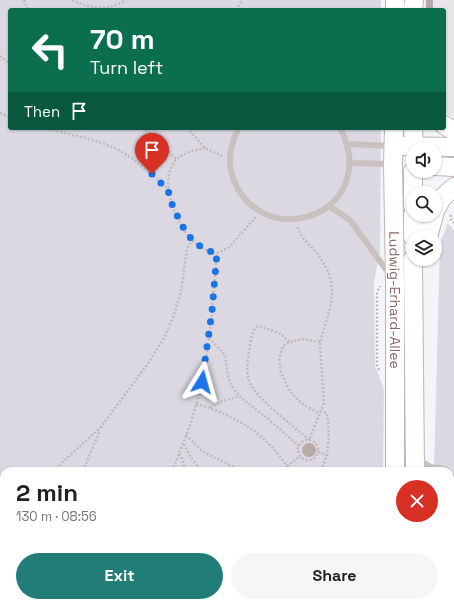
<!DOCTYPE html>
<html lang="en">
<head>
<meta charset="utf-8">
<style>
  :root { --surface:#fff; --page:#f6f6f6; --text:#222; --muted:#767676; --accent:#217d77 }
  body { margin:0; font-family:"Space Grotesk",sans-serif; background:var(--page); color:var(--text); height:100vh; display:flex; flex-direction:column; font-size:15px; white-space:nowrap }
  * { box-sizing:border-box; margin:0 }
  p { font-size:13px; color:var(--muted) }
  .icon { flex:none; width:22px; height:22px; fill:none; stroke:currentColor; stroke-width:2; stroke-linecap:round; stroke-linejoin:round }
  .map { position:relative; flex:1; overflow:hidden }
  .details { position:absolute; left:0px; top:467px; width:454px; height:140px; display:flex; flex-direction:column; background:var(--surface); border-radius:12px 12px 0 0; box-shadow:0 1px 3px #0004 }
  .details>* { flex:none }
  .banner { position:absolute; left:8px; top:8px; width:438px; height:122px; border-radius:4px; box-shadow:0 1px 3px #0004; background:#0b6e4f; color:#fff; overflow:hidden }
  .buttons { position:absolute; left:406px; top:142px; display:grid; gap:8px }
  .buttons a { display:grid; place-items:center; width:36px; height:36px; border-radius:50%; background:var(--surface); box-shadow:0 1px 3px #0004; font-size:20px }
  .pin { position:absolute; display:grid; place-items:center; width:34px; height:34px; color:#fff; margin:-41px -17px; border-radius:50% 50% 50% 0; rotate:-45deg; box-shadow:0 0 4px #0007 }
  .pin .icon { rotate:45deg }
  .me { position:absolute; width:44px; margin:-22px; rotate:8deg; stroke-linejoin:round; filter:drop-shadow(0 0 3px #0008) }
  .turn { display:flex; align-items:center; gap:14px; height:84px; padding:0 16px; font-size:18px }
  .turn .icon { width:52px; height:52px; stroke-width:2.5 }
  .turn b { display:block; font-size:28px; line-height:34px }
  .then { display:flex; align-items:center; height:38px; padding:0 16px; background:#0003; gap:8px; font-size:15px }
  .round { display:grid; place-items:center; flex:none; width:42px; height:42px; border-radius:21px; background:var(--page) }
  .head { display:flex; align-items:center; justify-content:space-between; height:68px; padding:0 16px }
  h1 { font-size:24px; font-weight:700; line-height:30px }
  .primary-button { display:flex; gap:8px; margin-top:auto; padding:8px 16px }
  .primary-button a { flex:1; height:46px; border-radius:24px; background:var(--accent); color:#fff; font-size:16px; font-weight:700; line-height:46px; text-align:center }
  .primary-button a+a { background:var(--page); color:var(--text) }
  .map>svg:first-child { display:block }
</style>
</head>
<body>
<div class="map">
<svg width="454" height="607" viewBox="0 0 454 607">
  <rect width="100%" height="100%" fill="#f4f5f8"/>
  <polygon fill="#e8e6e8" points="425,0 454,0 454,118 444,112 444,10 425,10"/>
  <g fill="#dbd8e2">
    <polygon points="0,0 381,0 381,10 10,10 10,128 381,128 380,251 374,282 375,365 384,389 383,471 4,471 4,603 383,603 383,607 0,607"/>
    <polygon points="448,223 454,231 454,607 430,607 430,603 450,603 450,471 434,471 440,243"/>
  </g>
  <g fill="#b8aaa9">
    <rect x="426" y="0" width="7" height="10"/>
    <circle cx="309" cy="450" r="7"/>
  </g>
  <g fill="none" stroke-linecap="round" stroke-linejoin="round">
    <g stroke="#beb4b2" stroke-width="20">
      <g id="secondary">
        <polyline points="395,10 395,0"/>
        <polyline points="413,10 414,0"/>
        <polyline points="444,125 454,131"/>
        <path id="s1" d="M394,128L393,164L395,282V471"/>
        <polyline points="413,128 414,149"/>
        <polyline points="394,146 454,147"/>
        <polyline points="435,166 454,167"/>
        <polyline points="413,206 413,171"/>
        <polyline points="435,211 442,198 454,187"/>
        <polyline points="413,215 413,237"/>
        <polyline points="428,237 434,215"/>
        <polyline points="413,259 415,471"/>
        <polyline points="395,603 395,607"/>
        <polyline points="412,607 412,603"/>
      </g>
    </g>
    <g stroke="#c0bbba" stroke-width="2.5" stroke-dasharray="2 2" stroke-linecap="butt">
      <polyline points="24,0 28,10"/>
      <path d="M72,0C90,9 109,11 126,0"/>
      <polyline points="236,10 242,0"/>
      <polyline points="0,56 10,64"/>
      <polyline points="0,113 10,117"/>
      <path d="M45,128C71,135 99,139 122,152C139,162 153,176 168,189"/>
      <polyline points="142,128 154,136 176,159"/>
      <polyline points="187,128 205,148 222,156"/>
      <path d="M205,148C196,150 184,152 177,159C157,178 176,225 193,241C200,248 208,251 217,253L228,248L256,217"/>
      <polyline points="451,215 450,218 454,223"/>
      <polyline points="209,338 225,355 228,376 231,385 239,396"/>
      <path d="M289,342L281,334L259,326L256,327C251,334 250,345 249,353C247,362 246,372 249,381C254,397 295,427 309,440L324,403L320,342L328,316L331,304L332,294L331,281L327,269L318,254L302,237L297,226"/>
      <polyline points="320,342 303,339 289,342 283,346 279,360 281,373 290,391 298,400 306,406 320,414"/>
      <polyline points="379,370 377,365 377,292 380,286"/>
      <path d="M196,404C235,415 269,435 290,471"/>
      <polyline points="210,408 220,402 239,396 268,419 299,446"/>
      <polyline points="186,435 203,452 232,466 237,471"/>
      <circle cx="308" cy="450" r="10"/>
      <polyline points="184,444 191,458 202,471"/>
      <polyline points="318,452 327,455"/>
      <polyline points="179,454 182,458 186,471"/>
      <polyline points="287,466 300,456"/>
      <polyline points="53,471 101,427 149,362 164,338 174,315 181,291 187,249 192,240"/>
      <polyline points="83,471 100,430"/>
      <path d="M172,471C184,442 196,412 202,381C211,339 213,296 217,253"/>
      <polyline points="321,471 327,455 329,434 327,414 322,410"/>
      <polyline points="0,517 4,515"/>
      <polyline points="0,577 4,560"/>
      <polyline points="165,603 170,607"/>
      <polyline points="245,603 248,604 254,603"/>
      <polyline points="289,603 289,607"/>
      <polyline points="345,603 357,604"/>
      <polyline points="54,607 54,603"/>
      <polyline points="142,607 143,603"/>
      <polyline points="222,607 226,603"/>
    </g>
    <g stroke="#c9c1c0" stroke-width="6">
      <path d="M239,128C230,143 227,164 234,181C262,246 357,222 349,154C347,145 345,136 340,128"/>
      <polyline points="347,144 392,146"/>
      <polyline points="350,163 392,164"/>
      <polyline points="329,206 350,220 390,275"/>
      <polyline points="417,459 431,467 444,469 447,471"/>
      <polyline points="450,474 453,482 450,518"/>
    </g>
    <use href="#secondary" stroke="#fff" stroke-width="18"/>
    <polyline stroke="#c0bbba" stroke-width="2.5" stroke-dasharray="2 2" stroke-linecap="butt" points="357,604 420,607"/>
  </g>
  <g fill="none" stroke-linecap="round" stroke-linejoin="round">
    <polyline stroke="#1a73e8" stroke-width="7" stroke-dasharray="0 12.6" points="152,174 168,190 171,202 181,224 192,240 205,250 217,253 212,311 202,382"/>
  </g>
  <g text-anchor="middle" stroke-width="4" stroke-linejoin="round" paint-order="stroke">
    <g font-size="14" fill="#876a65" stroke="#fff">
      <text dy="5" stroke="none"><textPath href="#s1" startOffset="172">Ludwig-Erhard-Allee</textPath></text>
    </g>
  </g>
</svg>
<div class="buttons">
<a><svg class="icon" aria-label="sound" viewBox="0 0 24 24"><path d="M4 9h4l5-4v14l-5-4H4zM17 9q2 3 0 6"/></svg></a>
<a><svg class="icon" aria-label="search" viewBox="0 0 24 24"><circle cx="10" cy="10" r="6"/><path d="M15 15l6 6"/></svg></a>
<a><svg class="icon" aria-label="layers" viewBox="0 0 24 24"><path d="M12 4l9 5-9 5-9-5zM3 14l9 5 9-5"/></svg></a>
</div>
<div class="pin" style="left:152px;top:174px;background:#d93025"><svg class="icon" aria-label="arrive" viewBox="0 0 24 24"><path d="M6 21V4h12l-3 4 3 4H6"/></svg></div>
<svg class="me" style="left:202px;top:382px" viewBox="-20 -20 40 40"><path d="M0-17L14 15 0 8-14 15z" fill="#1a73e8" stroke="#fff" stroke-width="4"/></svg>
<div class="banner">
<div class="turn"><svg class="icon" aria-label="left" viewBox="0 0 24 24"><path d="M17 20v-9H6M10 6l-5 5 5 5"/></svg><div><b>70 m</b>Turn left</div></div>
<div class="then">Then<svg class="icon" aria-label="arrive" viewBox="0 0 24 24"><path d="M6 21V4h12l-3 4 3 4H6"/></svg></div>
</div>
<section class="details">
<div class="head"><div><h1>2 min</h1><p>130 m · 08:56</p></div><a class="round" style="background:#d93025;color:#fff"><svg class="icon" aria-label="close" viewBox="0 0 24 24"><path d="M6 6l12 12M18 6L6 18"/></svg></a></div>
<div class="primary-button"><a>Exit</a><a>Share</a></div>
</section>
</div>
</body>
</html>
